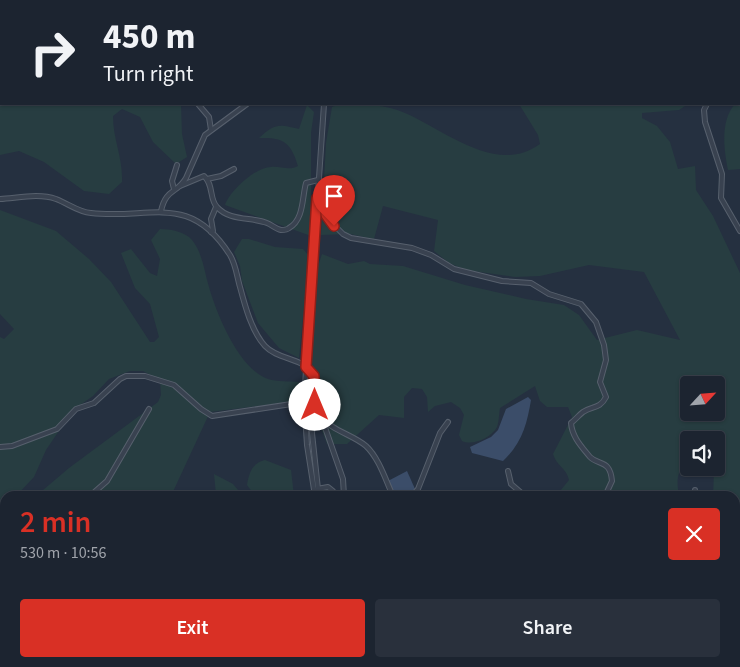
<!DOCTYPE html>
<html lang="en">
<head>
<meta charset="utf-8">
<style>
  :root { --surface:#1c2430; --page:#29303c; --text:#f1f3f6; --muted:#a0a4ab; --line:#3a414c; --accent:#d93025 }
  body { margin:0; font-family:"Source Sans 3",sans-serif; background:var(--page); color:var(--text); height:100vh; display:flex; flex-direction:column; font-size:19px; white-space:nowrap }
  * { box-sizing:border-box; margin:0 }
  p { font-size:16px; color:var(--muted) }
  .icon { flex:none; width:28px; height:28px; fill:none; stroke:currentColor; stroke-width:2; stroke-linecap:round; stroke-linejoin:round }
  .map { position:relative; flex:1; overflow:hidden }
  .panel { position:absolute; left:0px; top:491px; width:740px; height:176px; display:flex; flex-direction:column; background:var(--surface); border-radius:15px 15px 0 0; box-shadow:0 1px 4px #0004,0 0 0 1px var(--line) }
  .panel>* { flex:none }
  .hud { position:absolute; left:0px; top:0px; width:740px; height:105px; box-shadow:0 1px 4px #0004,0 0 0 1px var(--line); background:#1c2430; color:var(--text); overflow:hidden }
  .needle { width:32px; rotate:64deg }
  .tools { position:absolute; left:680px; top:376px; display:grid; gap:10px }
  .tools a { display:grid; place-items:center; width:45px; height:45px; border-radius:5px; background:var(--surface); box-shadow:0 1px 4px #0004,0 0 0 1px var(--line); font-size:25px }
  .pin { position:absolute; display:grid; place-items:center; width:42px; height:42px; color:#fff; margin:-51px -21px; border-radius:50% 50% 50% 0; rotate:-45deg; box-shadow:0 0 5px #0007 }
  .pin .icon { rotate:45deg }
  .me { position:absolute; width:55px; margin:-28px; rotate:0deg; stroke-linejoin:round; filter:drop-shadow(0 0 4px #0008) }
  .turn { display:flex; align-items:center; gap:18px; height:105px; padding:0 20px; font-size:22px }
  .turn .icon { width:65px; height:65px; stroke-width:2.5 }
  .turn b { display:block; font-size:35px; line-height:42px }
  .round { display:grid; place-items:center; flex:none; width:52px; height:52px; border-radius:5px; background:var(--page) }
  .summary { display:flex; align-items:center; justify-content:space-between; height:85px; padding:0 20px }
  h1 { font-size:30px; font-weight:600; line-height:38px; color:var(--accent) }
  .action { display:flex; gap:10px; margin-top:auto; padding:10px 20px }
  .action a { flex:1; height:58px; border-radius:5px; background:var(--accent); color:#fff; font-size:20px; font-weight:600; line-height:58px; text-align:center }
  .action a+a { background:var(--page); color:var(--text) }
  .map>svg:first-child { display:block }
</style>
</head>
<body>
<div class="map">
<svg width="740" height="667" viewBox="0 0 740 667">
  <rect width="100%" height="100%" fill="#253040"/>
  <g fill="#273d41" fill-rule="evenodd">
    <path d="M0,0H319V1H1V104H181L182,134L187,157L176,164L153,142L140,117L122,109L113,116C113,140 123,157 122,182L109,194L84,191L44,162L19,151L0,155Z"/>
    <path d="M740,99V169L728,170C724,149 720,121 735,104H739Z"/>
    <path d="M340,104C362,104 385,104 405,113C445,130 496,176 540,144L538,135L519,104H688L679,110L642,113V118L657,126L670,142L678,169L695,166L696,190L713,216L740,273V531L735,544V496H713L714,472L701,468H716V440H689V463C675,470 677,483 679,496H556L569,480C567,469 556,465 553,454L572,417L568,407H547L540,401L535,386L500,408C499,413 499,422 497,427C491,438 473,446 462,441L459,435L464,415L460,408L451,402L435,406L428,412L427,397L422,389L412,388L404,397V418L379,415L347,444H327L311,401L315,391L308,377L318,266L322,254L348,264L364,261L370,264L403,266L465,285L526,299L564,305L579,315L597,340L637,330L680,340L644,272L589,265L540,276L515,277L466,270L449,263L434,251L438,220L383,206L374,239L350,234L321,235L326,143L332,107ZM689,385H716V412H689Z"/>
    <path d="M307,105L314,112L311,133V236L225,205C229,192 255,167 271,167C280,166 290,171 298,166C291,142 283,137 259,138C275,123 279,124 299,129Z"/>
    <path d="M0,210L56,231L89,259L111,282L150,342H154L159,337L150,304L135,288L121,253L131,249L150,273L157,276L160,259L151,240L160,229C170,229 186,232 192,240C203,254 204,271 209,287C217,315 239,369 268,379C277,382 289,381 299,382L297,401L210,412L171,496H36L69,468L158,402L161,395L160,380L143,371H130L109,379L93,396L73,410L46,450L34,477L16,496H5V507L0,512V337L4,339L14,329L0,314Z"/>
    <polygon points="242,239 249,239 275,247 303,249 309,256 299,358 279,348 258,323 242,281 240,266 234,252"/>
    <path d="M265,460L291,470L294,496H255L247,485C249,473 252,463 265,460Z"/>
    <polygon points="214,474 233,484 243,496 216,494"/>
    <polygon points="388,662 472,663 476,667 383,667"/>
    <polygon points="17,663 55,663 53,667 18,667"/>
    <polygon points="567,663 567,662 625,663 622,667 561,667"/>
  </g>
  <g fill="#3b4d69">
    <path d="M528,397L531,400C527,424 522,443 503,461L472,453L470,447L491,437L498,430L506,409Z"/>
    <polygon points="407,471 415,489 409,496 394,496 388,481"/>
  </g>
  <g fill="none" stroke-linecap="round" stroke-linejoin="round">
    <polyline stroke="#3b4d69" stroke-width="1" points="255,667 266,662"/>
    <g stroke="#57606d" stroke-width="6">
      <g id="minor">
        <polyline points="330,0 330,1"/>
        <polyline points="591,0 599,0"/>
        <polyline points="440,1 441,0"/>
        <polyline points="449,1 450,0"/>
        <polyline points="739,14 740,11"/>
        <polyline points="198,104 209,117 211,130"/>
        <polyline points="707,104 704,110 705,122 722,174 721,198 740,231"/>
        <polyline points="207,179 221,176 234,169"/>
        <path d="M180,186L204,176C214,185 209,199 217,207C229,221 252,217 267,223C272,225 276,229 281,230C284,230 287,230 289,228C304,220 302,197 306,183L318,180"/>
        <polyline points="174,189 172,181 177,165"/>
        <path d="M317,198L324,200L327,218L343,234L351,238L412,248L431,255L454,269L502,281L531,283L549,294L581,304L596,322L604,345L606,360L600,382L606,397C600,409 592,406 583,412C579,415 575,420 571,423C572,437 582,447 590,457C599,466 610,459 612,481L605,496"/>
        <path d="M0,199C18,198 39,193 56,199C69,204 78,212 91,213C150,220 189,191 230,255C236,265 237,277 240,287C245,306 252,332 265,346C277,359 300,358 311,371C321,383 310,402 320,415C331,431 352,434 366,446C379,458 386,481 393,496"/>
        <path d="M161,211C166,188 177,194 186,178L205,135L247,104"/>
        <polyline points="211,232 213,231 211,219 216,207"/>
        <polyline points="315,406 312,433 318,489"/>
        <polyline points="321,416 343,479 344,496"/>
        <polyline points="0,447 12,446 57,429 76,409 94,403 120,379 126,376 145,376 174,385 201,409 212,416 298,403"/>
        <polyline points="508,471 511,484 525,496"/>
        <polyline points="317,489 328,487 333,491 333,496"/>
        <polyline points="695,490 695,496"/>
        <polyline points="90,496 107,481 149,409"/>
        <polyline points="315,496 307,445 304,400 324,104"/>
        <polyline points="412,496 418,489 440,433 448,422"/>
        <polyline points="5,621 3,587 5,574"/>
        <polyline points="735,638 740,641"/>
        <polyline points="16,662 16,667"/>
        <polyline points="272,662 273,667"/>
        <polyline points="293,662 293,667"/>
        <polyline points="198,667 213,662"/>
        <polyline points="534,667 537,662"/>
        <polyline points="708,667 708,662"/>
      </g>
    </g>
    <use href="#minor" stroke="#394250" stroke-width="4"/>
    <g stroke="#57606d" stroke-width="6" stroke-linecap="butt">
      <polyline id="minor-bridge" points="298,403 308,403"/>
    </g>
    <use href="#minor-bridge" stroke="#394250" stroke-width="4"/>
  </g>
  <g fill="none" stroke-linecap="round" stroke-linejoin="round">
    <g stroke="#8d1f18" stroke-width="12">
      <polyline id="route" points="315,405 314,376 306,367 317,198 324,200 326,215 334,226"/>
    </g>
    <use href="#route" stroke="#d93025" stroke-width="9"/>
  </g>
</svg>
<div class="tools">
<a><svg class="needle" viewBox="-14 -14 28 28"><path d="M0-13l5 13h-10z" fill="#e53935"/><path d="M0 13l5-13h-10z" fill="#a0a4ab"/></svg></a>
<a><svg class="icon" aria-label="sound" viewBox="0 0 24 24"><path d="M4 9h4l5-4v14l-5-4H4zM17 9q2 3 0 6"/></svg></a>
</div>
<div class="pin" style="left:334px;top:226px;background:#d93025"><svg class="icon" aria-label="arrive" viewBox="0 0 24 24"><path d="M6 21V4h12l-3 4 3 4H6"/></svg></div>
<svg class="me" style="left:315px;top:405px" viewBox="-20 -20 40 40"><circle r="19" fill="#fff"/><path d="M0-13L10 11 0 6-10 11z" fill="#d93025"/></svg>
<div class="hud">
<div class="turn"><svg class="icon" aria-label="right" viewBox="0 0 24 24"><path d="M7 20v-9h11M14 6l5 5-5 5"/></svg><div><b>450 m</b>Turn right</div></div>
</div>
<section class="panel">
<div class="summary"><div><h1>2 min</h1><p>530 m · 10:56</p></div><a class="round" style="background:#d93025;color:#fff"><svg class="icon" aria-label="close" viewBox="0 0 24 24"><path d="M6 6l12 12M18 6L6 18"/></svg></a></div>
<div class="action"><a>Exit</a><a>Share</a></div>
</section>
</div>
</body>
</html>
